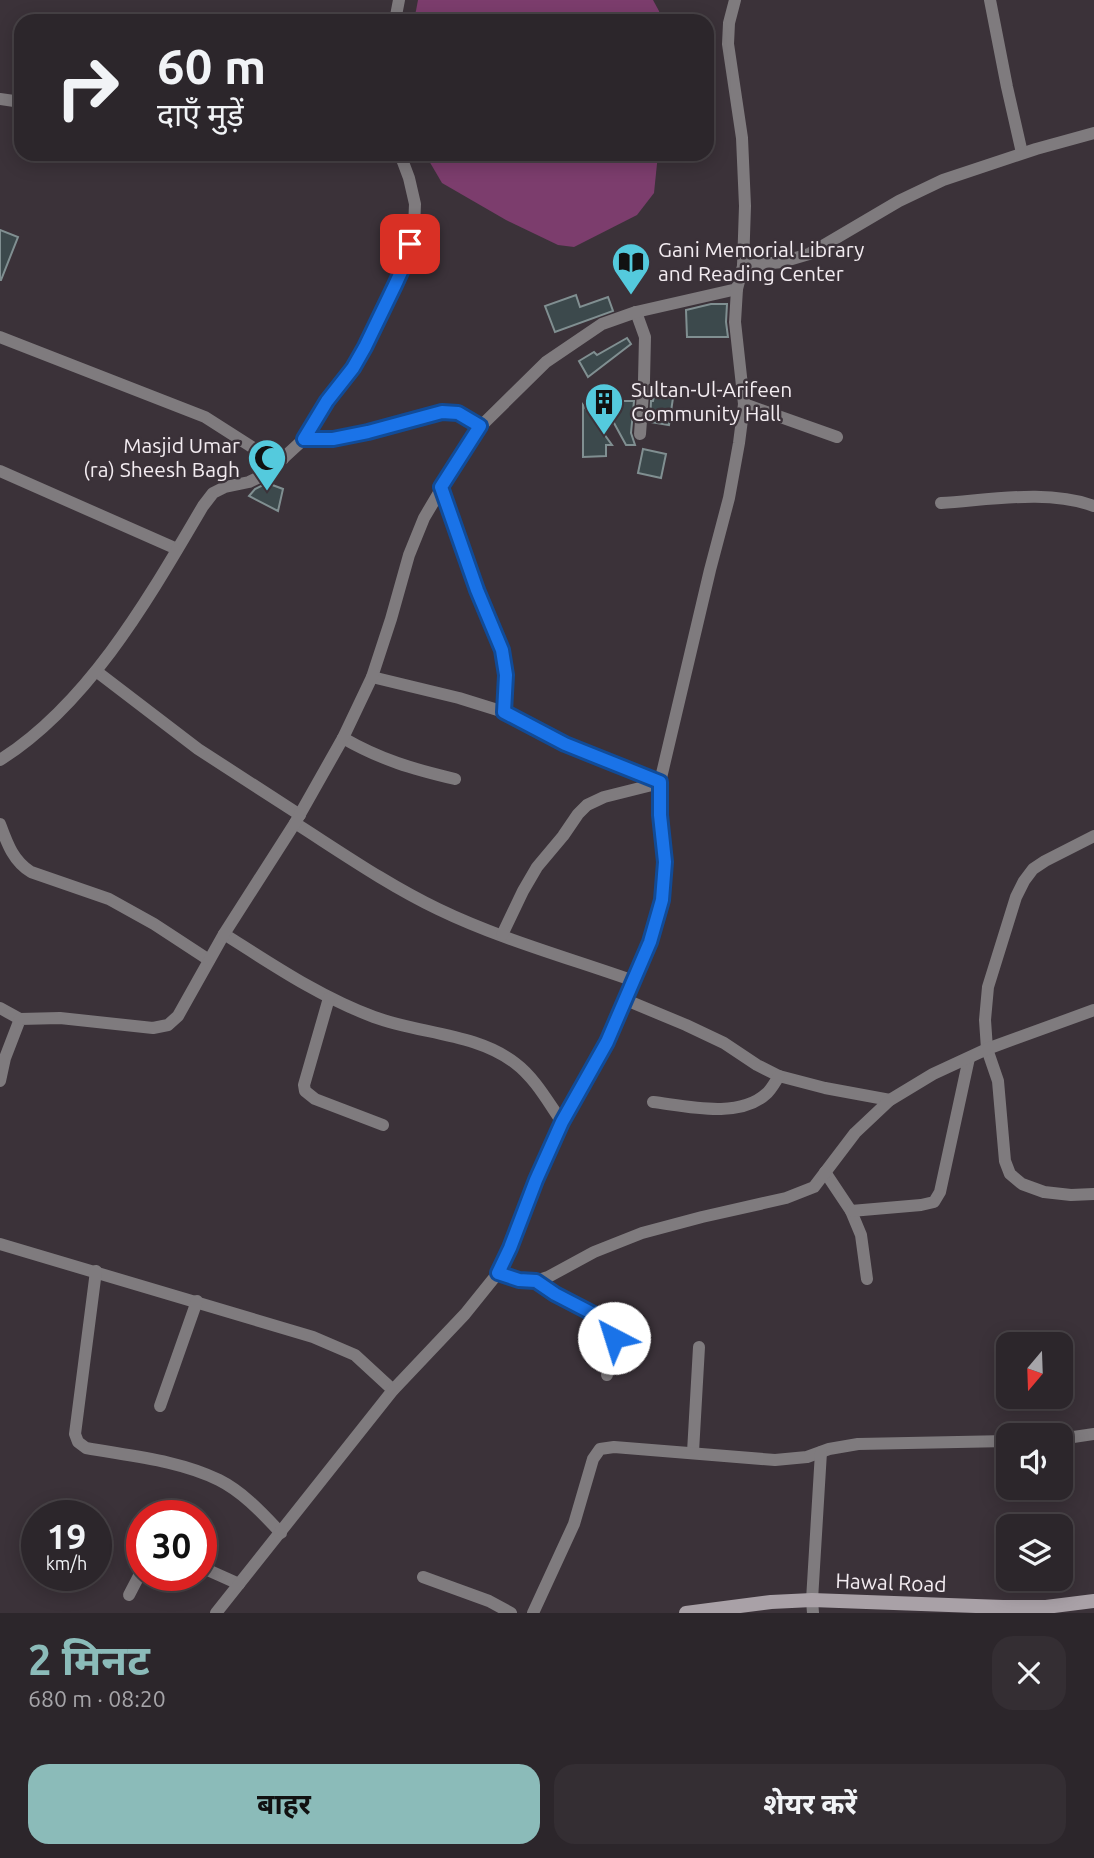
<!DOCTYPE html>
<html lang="hi">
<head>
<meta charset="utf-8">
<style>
  :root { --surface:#2c262b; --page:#342e33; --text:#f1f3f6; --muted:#a6a5a9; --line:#484347; --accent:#8bbbb9 }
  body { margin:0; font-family:Ubuntu,"Noto Sans Devanagari",sans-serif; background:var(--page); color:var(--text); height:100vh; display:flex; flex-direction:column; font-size:26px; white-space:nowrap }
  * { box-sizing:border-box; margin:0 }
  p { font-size:23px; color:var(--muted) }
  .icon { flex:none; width:38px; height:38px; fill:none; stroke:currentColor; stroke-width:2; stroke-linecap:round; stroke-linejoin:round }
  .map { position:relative; height:1613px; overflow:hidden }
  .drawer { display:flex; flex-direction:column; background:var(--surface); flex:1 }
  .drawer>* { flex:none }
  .guide { position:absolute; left:14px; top:14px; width:700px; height:147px; border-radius:21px; box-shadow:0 4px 18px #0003,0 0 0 2px var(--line); background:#2c262b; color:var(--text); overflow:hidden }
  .needle { width:46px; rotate:199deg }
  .buttons { position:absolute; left:996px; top:1332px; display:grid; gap:14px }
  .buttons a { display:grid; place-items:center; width:77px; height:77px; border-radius:14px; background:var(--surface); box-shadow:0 4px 18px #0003,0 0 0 2px var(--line); font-size:35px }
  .speed { position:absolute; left:21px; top:1500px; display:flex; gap:14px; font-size:35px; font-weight:700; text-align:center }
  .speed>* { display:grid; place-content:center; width:91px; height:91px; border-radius:50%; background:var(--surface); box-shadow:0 4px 18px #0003,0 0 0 2px var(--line); line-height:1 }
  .speed small { font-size:18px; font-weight:400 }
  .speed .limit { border:10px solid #d22; background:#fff; color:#111 }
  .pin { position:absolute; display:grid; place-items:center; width:60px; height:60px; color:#fff; margin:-30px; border-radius:14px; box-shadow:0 4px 10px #0006 }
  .me { position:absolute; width:77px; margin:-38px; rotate:320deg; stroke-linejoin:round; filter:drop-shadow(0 0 5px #0008) }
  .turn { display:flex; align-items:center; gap:24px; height:147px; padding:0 28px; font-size:32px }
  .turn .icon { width:91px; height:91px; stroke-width:2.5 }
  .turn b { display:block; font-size:49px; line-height:60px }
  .round { display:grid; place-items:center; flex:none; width:74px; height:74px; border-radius:21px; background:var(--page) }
  .head { display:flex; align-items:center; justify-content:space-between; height:119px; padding:0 28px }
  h1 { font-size:42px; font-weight:700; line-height:52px; color:var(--accent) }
  .action { display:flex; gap:14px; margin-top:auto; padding:14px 28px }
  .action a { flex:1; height:80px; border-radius:21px; background:var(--accent); color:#111; font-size:28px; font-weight:700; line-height:80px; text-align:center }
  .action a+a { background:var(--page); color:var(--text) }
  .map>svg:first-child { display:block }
</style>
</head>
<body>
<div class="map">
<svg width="1094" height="1613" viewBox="0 0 1094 1613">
  <rect width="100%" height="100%" fill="#3b3239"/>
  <g fill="#7c3d6d">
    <polygon points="418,0 653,0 659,11 661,21 414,21"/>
    <polygon points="425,154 658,154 654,193 637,215 574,247 558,245 506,220 442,183"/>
  </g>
  <g fill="#3c494c" stroke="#808f91" stroke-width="2">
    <polygon points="0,230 18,237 1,280 0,280"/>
    <polygon points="576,295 580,307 608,297 613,311 555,332 545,306"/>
    <polygon points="711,304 727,304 726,322 728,337 687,337 686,310"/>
    <polygon points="627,338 631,344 588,377 579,361 594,352 597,355"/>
    <polygon points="654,396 673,398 669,425 650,422 651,401 653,401"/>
    <polygon points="602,401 634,401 631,433 635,445 626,445"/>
    <polygon points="583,405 612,445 606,445 606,456 583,457"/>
    <polygon points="643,449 666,454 661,478 638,473"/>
    <polygon points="267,483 283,489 278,511 249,496 255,489"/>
  </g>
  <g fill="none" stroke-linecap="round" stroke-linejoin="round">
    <g stroke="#7f7b7e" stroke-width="12">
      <polyline points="990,0 1007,87 1022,153"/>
      <polyline points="395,21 399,0"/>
      <polyline points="0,99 21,102"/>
      <polyline points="743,266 782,262 809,254 899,201 943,180 1036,149 1094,133"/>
      <polyline points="636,312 645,337 644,380 640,434"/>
      <polyline points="0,337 205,417 255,449 283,459"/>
      <polyline points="744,404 837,437"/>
      <polyline points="304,439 333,439 442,412 458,413 480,427 546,362 602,324 636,312 737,289"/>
      <polyline points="0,471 177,549"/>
      <polyline points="441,487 477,590 502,650 506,675 504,712"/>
      <path d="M941,503C990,500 1048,489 1094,506"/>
      <polyline points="96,671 198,749 300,815"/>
      <polyline points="372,677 459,698 504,712 565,744 660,782"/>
      <path d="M343,738C381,760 413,769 455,779"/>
      <path d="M0,760C90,703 150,596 203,506L213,493L225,487L249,482L266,474L304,439L327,402L353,367L365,347L406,261L414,228L415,204L409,178L400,154"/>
      <path d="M295,823C342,853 388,885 438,909C500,939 569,958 634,981"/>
      <path d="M0,824C7,843 13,861 31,872L109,899L154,924L209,960"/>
      <polyline points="1094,836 1045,861 1033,869 1024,881 1016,897 988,987 985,1020 987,1049 998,1081 1005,1161 1010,1174 1022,1184 1044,1192 1071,1195 1094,1194"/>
      <path d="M224,934C273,965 320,997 374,1017C420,1034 476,1033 515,1063C535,1078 548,1102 562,1122"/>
      <polyline points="502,935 523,891 537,867 563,836 578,814 587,805 604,797 660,783"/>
      <polyline points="329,998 304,1085 305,1091 315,1099 383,1125"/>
      <polyline points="626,1000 686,1025 724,1043 757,1065 779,1076 825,1088 890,1100"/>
      <polyline points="0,1008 20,1019"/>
      <polyline points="0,1081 5,1058 20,1019 60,1018 153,1028 168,1025 178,1016 224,934 295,823 343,738 372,677 391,619 409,555 424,518 463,452 480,427"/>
      <path d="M653,1102C686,1106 739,1119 766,1094C771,1090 775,1082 779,1076"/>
      <polyline points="825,1172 851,1211 861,1235 867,1279"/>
      <polyline points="851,1211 921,1205 934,1202 940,1192 969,1058"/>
      <polyline points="0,1244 313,1337 355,1355 393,1390"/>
      <path d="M96,1271L75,1434L78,1442L86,1448C130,1456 178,1460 219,1480C243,1492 262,1513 281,1533"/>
      <polyline points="498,1273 519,1280 536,1281 548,1277 594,1252 642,1233 702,1217 786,1198 814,1187 855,1133 890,1100 933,1074 987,1049 1094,1010"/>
      <path d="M536,1281L580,1308L607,1321C621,1333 610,1359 607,1375"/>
      <polyline points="160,1406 197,1301"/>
      <polyline points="1060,1439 1094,1434"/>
      <polyline points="693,1452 699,1347"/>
      <polyline points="201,1567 239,1584"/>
      <polyline points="423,1577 489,1601 511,1613"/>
      <polyline points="129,1595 142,1570"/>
      <polyline points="216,1613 393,1390 465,1314 498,1273 510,1249 536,1180 562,1122 607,1042 650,942 662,900 665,862 660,815 660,782 710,570 729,498 739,443 744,404 735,322 737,289 743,266 745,206 742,138 728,44 729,23 735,0"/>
      <polyline points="533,1613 574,1524 593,1459 600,1449 614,1447 775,1460 807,1457 829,1449 858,1444 1008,1441"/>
      <polyline points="813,1613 812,1600 821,1452"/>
    </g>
    <polyline stroke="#a9a1a7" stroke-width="14" points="686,1613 771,1602 812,1600 1003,1607 1046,1607 1094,1601"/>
  </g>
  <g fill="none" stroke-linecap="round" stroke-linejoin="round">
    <g stroke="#114b97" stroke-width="18">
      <path id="route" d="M410,244L406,261L395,285L365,347L353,368L327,401L304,439H333L368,432L442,412L458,413L480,426L441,487L477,590L502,650L506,675L504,712L565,744L660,782V815L665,862L662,900L650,942L607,1042L562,1122L536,1180L510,1248L498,1273L519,1280L536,1281L555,1294L607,1321C613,1326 614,1330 614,1338"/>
    </g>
    <use href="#route" stroke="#1a73e8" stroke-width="12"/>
  </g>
  <defs>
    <g id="library-pin" transform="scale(2.0125)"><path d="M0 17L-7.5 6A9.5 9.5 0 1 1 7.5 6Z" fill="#54cadd" stroke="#3b3239"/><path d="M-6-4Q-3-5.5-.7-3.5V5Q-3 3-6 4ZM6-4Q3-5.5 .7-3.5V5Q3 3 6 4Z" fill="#111"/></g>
    <g id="building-pin" transform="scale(2.0125)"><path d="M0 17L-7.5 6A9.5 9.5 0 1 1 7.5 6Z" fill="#54cadd" stroke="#3b3239"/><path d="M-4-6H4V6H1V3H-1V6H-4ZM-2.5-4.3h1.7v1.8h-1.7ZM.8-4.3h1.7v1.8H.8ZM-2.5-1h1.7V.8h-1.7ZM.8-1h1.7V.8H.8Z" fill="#111"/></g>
    <g id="mosque-pin" transform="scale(2.0125)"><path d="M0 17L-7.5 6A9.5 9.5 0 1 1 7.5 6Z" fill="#54cadd" stroke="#3b3239"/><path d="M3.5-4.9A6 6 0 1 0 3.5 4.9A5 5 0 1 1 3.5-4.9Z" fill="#111"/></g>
  </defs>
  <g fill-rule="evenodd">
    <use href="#library-pin" x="631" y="262"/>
    <use href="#building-pin" x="604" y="402"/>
    <use href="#mosque-pin" x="267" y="458"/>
  </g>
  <g text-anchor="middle" stroke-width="5" stroke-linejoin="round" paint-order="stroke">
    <g font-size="21" fill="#f3ecf1" stroke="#3b3239" text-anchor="start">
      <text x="658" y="257">Gani Memorial Library<tspan x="658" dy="24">and Reading Center</tspan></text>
      <text x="631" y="397">Sultan-Ul-Arifeen<tspan x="631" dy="24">Community Hall</tspan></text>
      <text x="240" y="453" text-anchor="end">Masjid Umar<tspan x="240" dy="24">(ra) Sheesh Bagh</tspan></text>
    </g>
    <g font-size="21" fill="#f3ecf1" stroke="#3b3239">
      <text transform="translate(891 1583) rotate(2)" y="7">Hawal Road</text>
    </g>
  </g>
</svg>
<div class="buttons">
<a><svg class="needle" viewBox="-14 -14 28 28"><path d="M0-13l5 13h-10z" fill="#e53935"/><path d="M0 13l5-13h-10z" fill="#a6a5a9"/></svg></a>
<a><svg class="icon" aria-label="sound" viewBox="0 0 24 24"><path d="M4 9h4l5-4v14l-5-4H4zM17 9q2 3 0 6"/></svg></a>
<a><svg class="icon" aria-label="layers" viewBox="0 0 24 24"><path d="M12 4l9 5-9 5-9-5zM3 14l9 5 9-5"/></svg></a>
</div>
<div class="speed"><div>19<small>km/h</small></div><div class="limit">30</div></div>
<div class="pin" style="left:410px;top:244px;background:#d93025"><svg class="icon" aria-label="arrive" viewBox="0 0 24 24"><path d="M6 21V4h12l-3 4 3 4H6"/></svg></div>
<svg class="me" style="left:614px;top:1338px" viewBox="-20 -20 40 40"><circle r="19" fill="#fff"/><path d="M0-13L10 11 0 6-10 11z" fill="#1a73e8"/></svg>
<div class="guide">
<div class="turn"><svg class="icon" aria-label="right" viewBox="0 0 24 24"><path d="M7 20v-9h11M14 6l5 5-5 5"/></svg><div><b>60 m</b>दाएँ मुड़ें</div></div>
</div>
</div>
<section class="drawer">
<div class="head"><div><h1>2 मिनट</h1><p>680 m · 08:20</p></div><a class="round"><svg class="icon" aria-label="close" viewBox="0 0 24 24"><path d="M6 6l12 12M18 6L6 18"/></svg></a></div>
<div class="action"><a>बाहर</a><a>शेयर करें</a></div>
</section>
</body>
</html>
